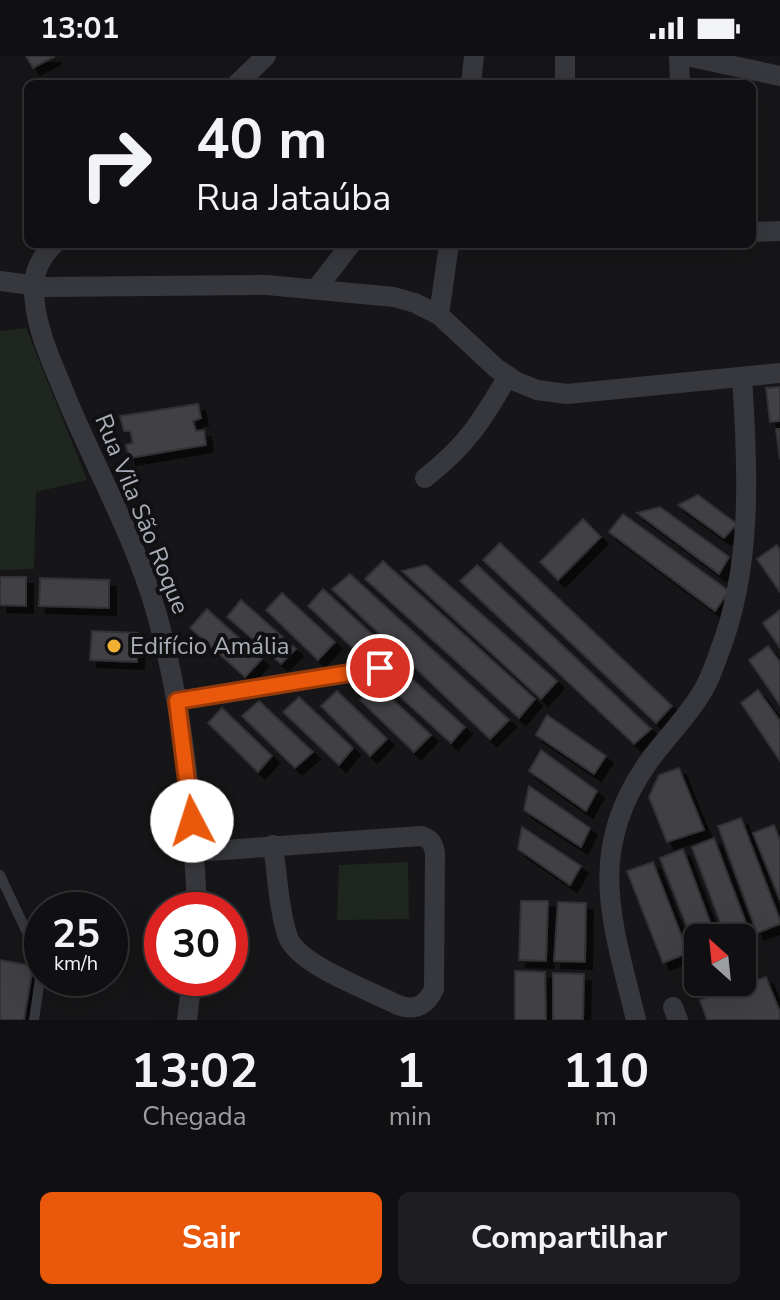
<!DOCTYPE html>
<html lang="pt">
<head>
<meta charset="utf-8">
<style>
  :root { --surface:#101012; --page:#1e1e20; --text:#f1f3f6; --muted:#9c9d9f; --line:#303032; --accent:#ea580c }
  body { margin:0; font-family:"Nunito Sans",sans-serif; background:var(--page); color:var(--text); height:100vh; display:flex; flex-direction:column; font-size:30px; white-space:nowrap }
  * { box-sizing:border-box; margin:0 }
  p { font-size:26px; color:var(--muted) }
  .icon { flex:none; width:44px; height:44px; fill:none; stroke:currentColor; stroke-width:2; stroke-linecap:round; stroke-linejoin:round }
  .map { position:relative; height:964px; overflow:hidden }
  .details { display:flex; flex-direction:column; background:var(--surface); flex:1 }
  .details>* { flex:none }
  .top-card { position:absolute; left:24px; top:24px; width:732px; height:168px; border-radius:12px; box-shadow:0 8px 32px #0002,0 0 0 2px var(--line); background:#101012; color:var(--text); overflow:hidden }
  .needle { width:52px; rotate:333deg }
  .fabs { position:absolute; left:684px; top:868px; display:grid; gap:16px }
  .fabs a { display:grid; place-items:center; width:72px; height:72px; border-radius:12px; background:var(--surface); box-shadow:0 8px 32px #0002,0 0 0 2px var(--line); font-size:40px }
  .speed { position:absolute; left:24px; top:836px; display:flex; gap:16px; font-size:40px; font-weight:700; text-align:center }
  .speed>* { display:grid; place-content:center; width:104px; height:104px; border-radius:50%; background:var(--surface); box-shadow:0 8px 32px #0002,0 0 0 2px var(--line); line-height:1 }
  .speed small { font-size:20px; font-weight:400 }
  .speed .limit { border:12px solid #d22; background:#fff; color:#111 }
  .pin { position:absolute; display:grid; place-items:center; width:68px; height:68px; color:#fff; margin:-34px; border:4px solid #fff; border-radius:50%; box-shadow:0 2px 8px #0007 }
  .me { position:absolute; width:88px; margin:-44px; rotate:355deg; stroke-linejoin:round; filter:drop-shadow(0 0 6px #0008) }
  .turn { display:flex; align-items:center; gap:28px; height:168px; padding:0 40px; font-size:36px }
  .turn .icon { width:104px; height:104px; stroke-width:2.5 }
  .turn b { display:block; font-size:56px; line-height:68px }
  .eta { display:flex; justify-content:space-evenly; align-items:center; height:136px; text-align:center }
  .eta b { font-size:48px; font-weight:700; line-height:56px }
  .button { display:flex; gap:16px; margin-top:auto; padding:16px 40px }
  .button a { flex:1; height:92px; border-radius:12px; background:var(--accent); color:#fff; font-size:32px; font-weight:700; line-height:92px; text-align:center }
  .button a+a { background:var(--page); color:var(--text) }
  .status { display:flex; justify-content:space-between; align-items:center; height:56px; padding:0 40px; background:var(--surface); direction:ltr }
  .status svg { height:22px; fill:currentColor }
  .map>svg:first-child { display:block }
</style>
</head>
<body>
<div class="status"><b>13:01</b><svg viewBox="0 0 49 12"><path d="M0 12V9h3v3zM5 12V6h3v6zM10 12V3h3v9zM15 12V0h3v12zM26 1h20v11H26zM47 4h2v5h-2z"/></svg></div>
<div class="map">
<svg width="780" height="964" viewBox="0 0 780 964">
  <defs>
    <filter id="shadow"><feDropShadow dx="7" dy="7" stdDeviation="0" flood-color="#0009"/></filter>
  </defs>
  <rect width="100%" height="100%" fill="#161618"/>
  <g fill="#1e261f">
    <polygon points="26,272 87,424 36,436 34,513 0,514 0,275"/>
    <polygon points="408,806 409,863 337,864 339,809"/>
  </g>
  <g fill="#404145" stroke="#303034" stroke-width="2" filter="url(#shadow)">
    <polygon points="26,0 54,0 54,1 33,12"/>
    <polygon points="780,331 780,365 770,366 766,332"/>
    <polygon points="198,348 201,362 193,365 196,375 204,374 206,389 129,402 126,389 133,387 130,375 124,375 120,360"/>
    <polygon points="776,373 780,373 780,403"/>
    <polygon points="698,439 737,468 724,482 678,449"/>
    <polygon points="660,451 729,501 719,518 637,457"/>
    <polygon points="623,458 729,535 715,555 609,476"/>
    <polygon points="583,463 601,481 558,524 540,506"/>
    <polygon points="500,487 672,650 656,667 483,504"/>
    <polygon points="777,489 780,494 780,536 757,503"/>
    <polygon points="383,505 535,643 519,662 365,523"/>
    <polygon points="426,509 557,625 541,643 402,515"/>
    <polygon points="477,509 651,673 634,688 460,525"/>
    <polygon points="350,518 509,664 490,683 332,533"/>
    <polygon points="0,521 26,521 26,550 0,549"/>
    <polygon points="40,522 109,524 109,552 39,550"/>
    <polygon points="323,533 375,581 358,597 308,550"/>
    <polygon points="282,537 335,586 318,604 266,554"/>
    <polygon points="241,544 296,593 281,608 227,561"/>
    <polygon points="207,553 262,603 245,621 190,572"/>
    <polygon points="780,554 780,592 763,567"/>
    <polygon points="92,575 138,577 137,606 90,604"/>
    <polygon points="768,590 780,606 780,649 749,604"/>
    <polygon points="411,622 465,671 451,687 398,639"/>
    <polygon points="377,629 431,679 414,696 360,644"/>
    <polygon points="758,634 780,665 780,705 741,647"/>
    <polygon points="337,635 387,683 370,700 321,650"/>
    <polygon points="299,641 353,692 339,709 283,656"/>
    <polygon points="259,645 313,696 295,712 242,660"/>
    <polygon points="222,652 272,700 258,716 208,667"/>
    <polygon points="547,659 606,700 594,718 536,679"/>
    <polygon points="541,694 597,735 586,755 529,715"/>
    <polygon points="679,712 704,774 667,786 649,741 659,719"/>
    <polygon points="529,730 590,772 581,791 524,754"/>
    <polygon points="741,762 780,864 780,868 757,877 718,770"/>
    <polygon points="774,769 780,784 780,844 753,777"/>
    <polygon points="522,771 581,810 570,829 518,793"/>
    <polygon points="714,782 749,875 729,882 726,882 692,791"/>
    <polygon points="683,793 716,882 698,882 698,893 696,894 660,802"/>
    <polygon points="653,806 688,897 663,907 627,815"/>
    <polygon points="521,845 548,845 546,905 519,904"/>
    <polygon points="558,846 586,847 585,906 554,905"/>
    <polygon points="0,904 33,910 24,964 0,964"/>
    <polygon points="515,915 545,916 546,964 515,964"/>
    <polygon points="553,917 584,918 583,964 553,964"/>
    <polygon points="766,921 780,956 780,964 707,964 700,944"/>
  </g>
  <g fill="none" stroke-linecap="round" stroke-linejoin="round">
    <polyline stroke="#37383d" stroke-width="10" points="0,819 37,898 41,916 34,964"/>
    <g stroke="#37383d" stroke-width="20">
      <polyline points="679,0 680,28"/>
      <polyline points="686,0 780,20"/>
      <polyline points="237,28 266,0"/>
      <polyline points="471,28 474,0"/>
      <polyline points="565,28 565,0"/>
      <polyline points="752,176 780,175"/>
      <path d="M54,188C42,200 34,213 34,230C33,268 52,306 66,341C96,413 136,484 157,559C184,656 193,754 197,854"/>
      <polyline points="0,225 46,231 267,229 394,241 415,247 439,259 496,312 515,325 537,334 567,338 780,317"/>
      <polyline points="316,233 351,188"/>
      <polyline points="439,259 449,188"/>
      <path d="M425,422C468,388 481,366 508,320"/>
      <polyline points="177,645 380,612"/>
      <path d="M195,796L421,780C431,783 433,787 435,797L434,933C426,950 415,955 398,949C371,935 298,909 288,881C279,857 277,816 273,789"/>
      <polyline points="673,951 678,964"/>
      <polyline points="187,964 192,922"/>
      <path d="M636,964C613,868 585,797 647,708C665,682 690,659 705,631C711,620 715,608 719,597C753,510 748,412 742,321"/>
    </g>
  </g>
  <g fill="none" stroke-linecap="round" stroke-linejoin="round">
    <g stroke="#983908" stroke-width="20">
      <polyline id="route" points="192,765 177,645 380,612"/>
    </g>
    <use href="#route" stroke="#ea580c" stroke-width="14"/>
  </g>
  <circle fill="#f2b134" stroke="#111113" stroke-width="3" cx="114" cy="590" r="8"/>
  <g text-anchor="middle" stroke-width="8" stroke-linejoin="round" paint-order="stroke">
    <g font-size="24" fill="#a8adb8" stroke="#111113">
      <text transform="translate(142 458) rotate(68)" y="8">Rua Vila São Roque</text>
    </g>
    <g font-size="24" fill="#a8adb8" stroke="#111113" text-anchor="start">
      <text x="130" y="598">Edifício Amália</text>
    </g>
  </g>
</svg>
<div class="fabs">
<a><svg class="needle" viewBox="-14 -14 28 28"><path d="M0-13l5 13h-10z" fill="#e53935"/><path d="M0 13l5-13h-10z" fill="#9c9d9f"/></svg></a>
</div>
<div class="speed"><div>25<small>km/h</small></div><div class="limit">30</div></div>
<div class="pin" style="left:380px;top:612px;background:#d93025"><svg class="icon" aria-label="arrive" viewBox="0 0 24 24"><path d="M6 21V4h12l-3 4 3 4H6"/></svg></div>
<svg class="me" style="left:192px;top:765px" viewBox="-20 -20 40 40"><circle r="19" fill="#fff"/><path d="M0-13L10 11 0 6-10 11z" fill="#ea580c"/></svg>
<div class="top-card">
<div class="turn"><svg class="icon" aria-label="right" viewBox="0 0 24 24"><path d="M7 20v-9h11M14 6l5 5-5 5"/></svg><div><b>40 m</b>Rua Jataúba</div></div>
</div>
</div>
<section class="details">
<div class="eta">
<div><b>13:02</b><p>Chegada</p></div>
<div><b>1</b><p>min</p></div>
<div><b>110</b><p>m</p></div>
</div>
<div class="button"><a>Sair</a><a>Compartilhar</a></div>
</section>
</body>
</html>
